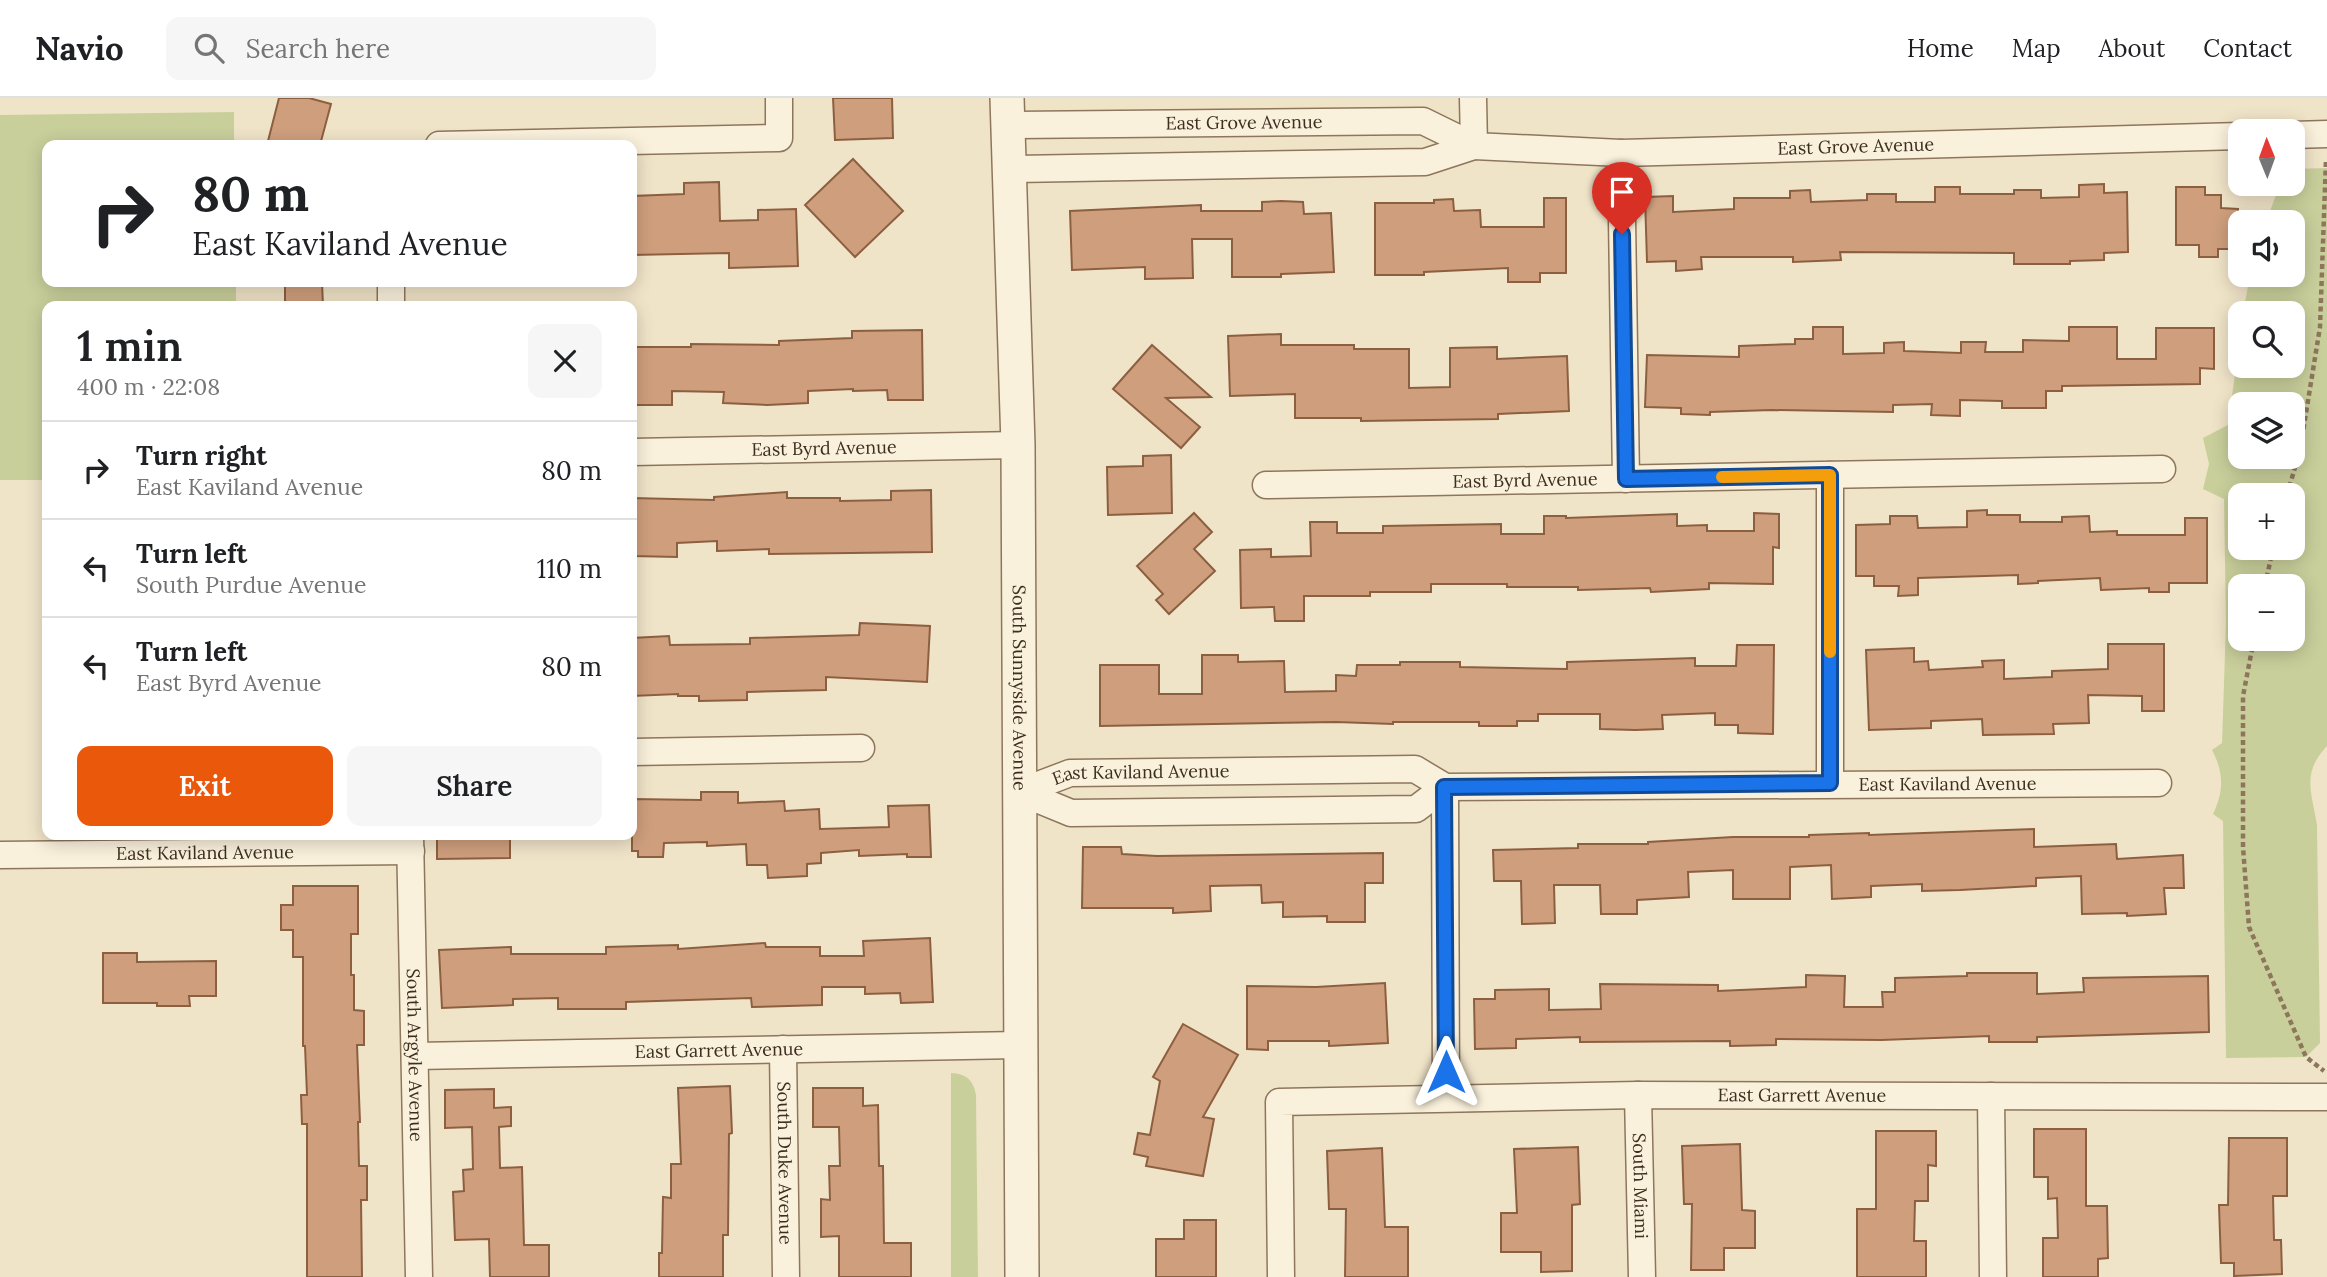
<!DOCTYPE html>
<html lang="en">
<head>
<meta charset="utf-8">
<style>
  :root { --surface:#fff; --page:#f6f6f6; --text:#202124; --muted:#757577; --line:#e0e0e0; --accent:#ea580c }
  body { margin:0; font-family:Lora,serif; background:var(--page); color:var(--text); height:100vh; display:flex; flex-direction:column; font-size:26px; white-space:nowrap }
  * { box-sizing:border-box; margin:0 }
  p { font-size:23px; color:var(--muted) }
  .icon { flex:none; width:38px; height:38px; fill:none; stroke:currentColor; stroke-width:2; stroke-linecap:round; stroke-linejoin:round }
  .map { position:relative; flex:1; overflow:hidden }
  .drawer { position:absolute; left:42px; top:203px; width:595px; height:539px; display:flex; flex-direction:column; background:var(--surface); border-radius:14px; box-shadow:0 4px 18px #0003 }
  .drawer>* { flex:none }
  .top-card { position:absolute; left:42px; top:42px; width:595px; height:147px; border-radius:14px; box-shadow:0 4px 18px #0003; background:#fff; color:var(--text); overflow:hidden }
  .needle { width:46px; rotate:359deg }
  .controls { position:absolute; left:2228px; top:21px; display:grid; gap:14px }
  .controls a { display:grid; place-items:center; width:77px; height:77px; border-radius:14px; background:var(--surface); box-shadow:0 4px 18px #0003; font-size:35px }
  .pin { position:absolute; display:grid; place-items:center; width:60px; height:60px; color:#fff; margin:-72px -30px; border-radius:50% 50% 50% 0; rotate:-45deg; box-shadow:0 0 7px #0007 }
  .pin .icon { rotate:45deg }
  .me { position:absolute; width:77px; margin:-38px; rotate:0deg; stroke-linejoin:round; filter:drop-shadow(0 0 5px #0008) }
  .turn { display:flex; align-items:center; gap:24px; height:147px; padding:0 35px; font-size:32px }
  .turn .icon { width:91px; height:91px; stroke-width:2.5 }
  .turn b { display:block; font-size:49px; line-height:60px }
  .round { display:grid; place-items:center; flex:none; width:74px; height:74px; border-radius:14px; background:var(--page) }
  .overview { display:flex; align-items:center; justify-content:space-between; height:119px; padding:0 35px }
  h1 { font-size:42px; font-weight:600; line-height:52px }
  .button { display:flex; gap:14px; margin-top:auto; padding:14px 35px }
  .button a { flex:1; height:80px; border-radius:14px; background:var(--accent); color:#fff; font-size:28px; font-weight:600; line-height:80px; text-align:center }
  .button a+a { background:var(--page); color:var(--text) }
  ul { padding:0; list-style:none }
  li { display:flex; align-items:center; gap:21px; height:98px; padding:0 35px; border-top:2px solid var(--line) }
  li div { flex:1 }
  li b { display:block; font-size:26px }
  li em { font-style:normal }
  header { display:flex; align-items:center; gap:42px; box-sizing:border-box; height:98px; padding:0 35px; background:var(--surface); border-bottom:2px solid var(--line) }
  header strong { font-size:33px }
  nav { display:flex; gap:38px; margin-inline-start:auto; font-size:24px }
  .search { width:490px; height:63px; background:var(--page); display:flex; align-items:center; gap:18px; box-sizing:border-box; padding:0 24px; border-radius:14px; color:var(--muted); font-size:26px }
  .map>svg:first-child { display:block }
</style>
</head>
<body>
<header>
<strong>Navio</strong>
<div class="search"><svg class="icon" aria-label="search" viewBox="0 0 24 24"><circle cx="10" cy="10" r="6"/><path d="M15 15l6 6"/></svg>Search here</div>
<nav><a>Home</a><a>Map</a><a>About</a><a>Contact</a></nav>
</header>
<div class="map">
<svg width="2327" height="1179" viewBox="0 0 2327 1179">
  <rect width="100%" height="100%" fill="#f0e4c8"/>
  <g fill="#c9cf9b" fill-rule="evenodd">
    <polygon points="234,14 234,47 47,47 47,184 236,184 236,208 47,208 47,382 0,382 0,17"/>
    <path d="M2327,70V648C2301,675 2312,695 2317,727L2320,945L2306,959L2226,960L2223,723L2213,716C2224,693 2224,675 2212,652L2222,645L2226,525L2224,401L2203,391L2209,366L2203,340L2228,327L2240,240V268H2292V215H2243L2250,177H2292V124H2266L2280,86H2292L2293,71ZM2292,306V359H2240V306ZM2292,397V450H2240V397ZM2240,488H2292V541H2240Z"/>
    <path d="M951,975C967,976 973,982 976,997L978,1179H951Z"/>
  </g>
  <g fill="#cf9f7d" stroke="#8d5f41" stroke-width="2">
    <polygon points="279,0 309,0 331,6 320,47 267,47"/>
    <polygon points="833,0 892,0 893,40 835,42"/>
    <polygon points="853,61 903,113 855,159 805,107"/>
    <polygon points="719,84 720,123 758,122 758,112 796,111 798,168 729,170 729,155 632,157 632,98 684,96 684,85"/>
    <polygon points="2104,86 2104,95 2127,94 2128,154 2104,155 2104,162 2070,163 2070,166 2014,166 2014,155 1840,154 1841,162 1793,164 1793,159 1701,159 1702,171 1676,173 1676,163 1647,164 1645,99 1673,98 1673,114 1734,111 1734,100 1790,100 1790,93 1810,92 1811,104 1867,102 1867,96 1896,96 1896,104 1935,104 1935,89 1960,89 1960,96 2014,96 2014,92 2041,92 2041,100 2079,99 2079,87"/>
    <polygon points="2176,89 2205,89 2205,97 2221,97 2221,110 2238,111 2238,151 2218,151 2218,159 2199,159 2199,147 2176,147"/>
    <polygon points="1544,100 1566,100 1566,175 1540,175 1540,184 1508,184 1508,170 1424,174 1424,177 1375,177 1375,105 1434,105 1434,102 1453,101 1454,113 1480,112 1481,129 1544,129"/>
    <polygon points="1281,103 1303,104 1304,116 1331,115 1334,174 1281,176 1281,179 1232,179 1232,141 1192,141 1193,180 1145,181 1145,169 1072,172 1070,113 1201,107 1201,113 1262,113 1262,104"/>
    <polygon points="285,184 322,184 323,208 285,208"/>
    <polygon points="1813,229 1843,229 1843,256 1884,255 1884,245 1904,244 1904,253 1961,255 1961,244 1986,244 1985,254 2023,254 2023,242 2069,243 2069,229 2117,229 2117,261 2156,261 2156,230 2214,230 2214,271 2200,270 2200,286 2062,288 2062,293 2046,293 2046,310 2002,310 2002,303 1960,302 1960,318 1931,317 1932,306 1893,307 1893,314 1772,312 1710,314 1710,317 1681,316 1681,310 1645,309 1647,257 1739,259 1739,248 1795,246 1795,241 1813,241"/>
    <polygon points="922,232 923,302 888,302 887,292 853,293 853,291 808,293 808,305 767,307 723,305 724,294 672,293 672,307 632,307 632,249 691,249 691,246 779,247 779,243 852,240 852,233"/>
    <polygon points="1281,236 1281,247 1354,247 1354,251 1409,251 1409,290 1450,289 1450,250 1497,249 1497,261 1567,258 1569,313 1498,316 1498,321 1361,323 1361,320 1295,320 1295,296 1230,298 1228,238"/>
    <polygon points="1152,247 1211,299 1166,300 1200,329 1181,350 1113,291"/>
    <polygon points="1171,357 1172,415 1108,417 1107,369 1143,368 1143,358"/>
    <polygon points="931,392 932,454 769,456 769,451 717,453 717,443 677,445 677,459 632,458 632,400 714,402 714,399 787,394 787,400 840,400 840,403 891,402 891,393"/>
    <polygon points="1987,412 1987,417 2020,417 2020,424 2062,424 2062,419 2089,418 2090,434 2117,433 2117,437 2185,437 2185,420 2207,420 2207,485 2169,485 2169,494 2149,494 2149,490 2101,492 2100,480 2038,483 2038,485 2018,486 2018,477 1918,480 1918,497 1898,498 1899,488 1874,488 1874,478 1856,478 1856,427 1890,426 1890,418 1917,418 1918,430 1967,429 1967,413"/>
    <polygon points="1194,415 1212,434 1194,451 1215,473 1169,516 1156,502 1163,496 1137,468"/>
    <polygon points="1754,415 1779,416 1779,450 1773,449 1773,486 1709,485 1709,491 1651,494 1650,490 1578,492 1578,489 1507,489 1507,486 1431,486 1431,494 1370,494 1370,498 1304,498 1304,523 1275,523 1274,509 1241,510 1240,452 1271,451 1271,459 1311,458 1310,424 1337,424 1337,435 1383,435 1383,428 1501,426 1501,436 1544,436 1544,418 1566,418 1566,420 1677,416 1677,428 1707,427 1707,433 1754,433"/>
    <polygon points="860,525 930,528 927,584 826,579 826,592 747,594 747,602 699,603 699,598 678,598 678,596 632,598 632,540 669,538 670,547 750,546 750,540 859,537"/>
    <polygon points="2108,546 2164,546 2164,613 2142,613 2142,598 2088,597 2089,625 2053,626 2054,636 1983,637 1982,621 1931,623 1931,630 1869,632 1866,552 1914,550 1914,564 1928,563 1929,572 1983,569 1982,563 2004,562 2004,581 2052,579 2052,573 2108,571"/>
    <polygon points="1737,547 1774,547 1773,636 1738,635 1738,627 1715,627 1715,615 1662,617 1663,631 1635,632 1600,631 1600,616 1538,616 1538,623 1517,623 1517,628 1479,628 1479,624 1393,624 1393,626 1336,624 1100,628 1100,567 1159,567 1159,596 1202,596 1202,557 1238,557 1238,564 1284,563 1285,594 1336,593 1336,577 1356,578 1357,567 1400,567 1400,564 1460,564 1460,569 1567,571 1567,564 1695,560 1695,568 1736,568"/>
    <polygon points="701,694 738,694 738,705 784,703 785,713 819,711 820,731 889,729 888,708 929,707 931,759 907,759 907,756 859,758 859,752 821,755 821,765 807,766 807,778 768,780 767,767 747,767 746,746 707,748 707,744 664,745 663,759 638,759 638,753 632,753 632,701 701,702"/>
    <polygon points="2034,731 2034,749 2116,746 2117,761 2183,757 2184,790 2164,790 2166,816 2127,818 2127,815 2082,816 2081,778 2036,780 2036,788 1960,792 1922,793 1922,786 1871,788 1871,799 1832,801 1831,767 1790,769 1790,801 1733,801 1733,772 1688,774 1689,799 1637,802 1637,816 1601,816 1600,787 1554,787 1555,825 1522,826 1521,783 1494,783 1493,752 1578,750 1578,746 1648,746 1648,744 1733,739 1809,739 1809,737 1869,735 1869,737"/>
    <polygon points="437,737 510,737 510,760 437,761"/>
    <polygon points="1083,749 1121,749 1122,756 1157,758 1383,755 1383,785 1365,785 1365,824 1327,824 1327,818 1283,819 1283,804 1262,805 1261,787 1210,788 1211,813 1173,815 1173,810 1082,810"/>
    <polygon points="293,788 358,788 358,836 351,836 351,877 354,877 354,912 364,913 364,947 357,947 360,1024 358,1024 359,1068 367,1068 367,1102 361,1102 362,1179 307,1179 307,1026 302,1026 301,997 307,997 305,948 303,948 303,859 293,859 293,832 281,832 281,807 293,807"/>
    <polygon points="930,840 933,904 901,905 900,895 865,896 865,889 822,889 822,907 752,909 751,900 626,904 626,911 558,911 558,900 513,901 513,907 442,910 439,852 511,849 511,856 606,856 606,849 678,847 678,851 765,845 766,849 820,849 820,858 864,858 863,843"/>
    <polygon points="103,855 137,855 137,864 216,863 216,898 189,898 190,908 157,908 157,905 103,905"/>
    <polygon points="1967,875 2037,875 2037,896 2084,894 2083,880 2208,878 2209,934 2037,939 2037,944 1989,944 1989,938 1881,942 1776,941 1776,947 1730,948 1730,943 1580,944 1580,939 1516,941 1516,950 1475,951 1474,901 1495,901 1495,892 1549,891 1549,912 1601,911 1600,886 1718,887 1718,893 1806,889 1806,877 1845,878 1844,909 1883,909 1882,894 1895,894 1895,880 1967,878"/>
    <polygon points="1385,885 1388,945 1329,948 1329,943 1268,943 1268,952 1247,951 1247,888 1316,889"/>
    <polygon points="1183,926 1238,957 1203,1019 1214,1021 1203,1078 1146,1068 1148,1059 1134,1056 1138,1035 1150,1037 1160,983 1153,979"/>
    <polygon points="730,988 732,1035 729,1036 728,1137 723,1137 723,1179 659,1179 659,1155 662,1155 663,1099 671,1100 671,1066 681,1066 678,990"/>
    <polygon points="813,990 863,990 863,1008 878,1007 879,1068 883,1068 884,1145 911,1145 911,1179 839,1179 839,1138 821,1139 821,1101 830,1102 829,1068 840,1068 839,1029 813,1029"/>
    <polygon points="494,991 494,1010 511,1009 511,1028 499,1029 500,1070 522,1069 524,1147 549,1147 549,1179 490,1179 489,1141 455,1142 453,1094 464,1093 463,1072 473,1071 472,1029 445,1030 445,992"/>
    <polygon points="2034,1031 2086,1031 2086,1108 2107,1108 2108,1160 2098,1161 2098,1179 2043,1179 2043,1140 2058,1140 2057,1100 2048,1101 2048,1079 2034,1079"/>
    <polygon points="1876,1033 1936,1033 1936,1068 1928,1067 1928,1103 1915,1103 1914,1143 1926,1143 1926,1179 1857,1179 1857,1111 1876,1111"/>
    <polygon points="2229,1040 2287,1040 2287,1098 2273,1098 2274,1142 2281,1142 2282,1176 2234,1178 2234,1165 2221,1165 2219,1107 2228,1107"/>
    <polygon points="1740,1046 1742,1112 1755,1113 1755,1150 1724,1150 1724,1172 1691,1172 1692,1106 1684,1106 1682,1048"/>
    <polygon points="1578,1049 1580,1106 1572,1107 1572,1173 1541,1174 1541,1154 1501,1154 1501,1115 1517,1115 1514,1051"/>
    <polygon points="1382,1050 1385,1129 1408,1129 1408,1179 1345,1179 1346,1111 1329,1111 1327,1053"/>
    <polygon points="1184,1122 1216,1122 1216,1179 1156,1179 1156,1141 1184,1141"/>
  </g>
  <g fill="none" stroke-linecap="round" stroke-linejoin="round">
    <g stroke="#8d765c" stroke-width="29">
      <g id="minor">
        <path id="s1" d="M1473,0L1474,48L1621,55L2240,38"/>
        <path id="s2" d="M1008,27L1423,23L1474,48L1425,64L1010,71"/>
        <polyline points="2292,37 2327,36"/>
        <polyline points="439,47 779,40 779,0"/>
        <polyline points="1621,55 1626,381"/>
        <polyline points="391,184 391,208"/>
        <path id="s3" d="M632,354L1018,347"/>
        <polyline points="1830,377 1830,686"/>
        <path id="s4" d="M1266,387L2162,371"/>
        <polyline points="632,654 861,650"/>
        <polyline points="1445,689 1446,1000"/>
        <path id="s5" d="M1020,694L1070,675L1415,671L1445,689L2158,685"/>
        <polyline points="1020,694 1071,715 1416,711 1445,689"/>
        <path id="s6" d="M410,737L419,1179"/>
        <path id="s7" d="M0,757L411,753"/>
        <path id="s8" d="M783,951L786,1179"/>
        <path id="s9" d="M416,958L1022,947"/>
        <path id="s10" d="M1638,997L1642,1179"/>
        <polyline points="1991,998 1993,1179"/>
        <path id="s11" d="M1281,1179L1279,1004L1638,997L2327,999"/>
      </g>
    </g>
    <g stroke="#8d765c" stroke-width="36">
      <g id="tertiary">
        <path id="s12" d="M1007,0L1018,347L1022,1179"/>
      </g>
    </g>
    <g stroke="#8d765c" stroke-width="4.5" stroke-dasharray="5 3.5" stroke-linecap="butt">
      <polyline points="2287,397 2300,352 2320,229 2326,61"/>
      <polyline points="2265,488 2273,450"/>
      <polyline points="2254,541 2243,598 2243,749 2249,829 2306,959 2324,973"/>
    </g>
    <use href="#minor" stroke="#faf1dc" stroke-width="26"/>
    <use href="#tertiary" stroke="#faf1dc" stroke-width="33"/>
  </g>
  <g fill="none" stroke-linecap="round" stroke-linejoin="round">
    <g stroke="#114b97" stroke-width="18">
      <polyline id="route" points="1446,974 1444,689 1830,685 1830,377 1626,381 1622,136"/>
    </g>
    <use href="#route" stroke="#1a73e8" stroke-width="12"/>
    <polyline stroke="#f59e0b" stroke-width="12" points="1722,379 1830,377 1830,554"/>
  </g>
  <g text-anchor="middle" stroke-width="5" stroke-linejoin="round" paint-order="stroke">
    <g font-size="18" fill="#3d2e20" stroke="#f7eed8">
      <text dy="6" stroke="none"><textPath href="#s2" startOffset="236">East Grove Avenue</textPath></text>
      <text dy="6" stroke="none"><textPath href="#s1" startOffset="430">East Grove Avenue</textPath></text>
      <text dy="6" stroke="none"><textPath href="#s3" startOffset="192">East Byrd Avenue</textPath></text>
      <text dy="6" stroke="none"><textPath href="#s4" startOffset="259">East Byrd Avenue</textPath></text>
      <text dy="6" stroke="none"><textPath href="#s12" startOffset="590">South Sunnyside Avenue</textPath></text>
      <text dy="6" stroke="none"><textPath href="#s5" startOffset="124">East Kaviland Avenue</textPath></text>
      <text dy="6" stroke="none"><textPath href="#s5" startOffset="936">East Kaviland Avenue</textPath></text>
      <text dy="6" stroke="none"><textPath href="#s7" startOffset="205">East Kaviland Avenue</textPath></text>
      <text dy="6" stroke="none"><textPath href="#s9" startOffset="303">East Garrett Avenue</textPath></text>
      <text dy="6" stroke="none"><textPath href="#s6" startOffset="220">South Argyle Avenue</textPath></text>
      <text dy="6" stroke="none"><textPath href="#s11" startOffset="698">East Garrett Avenue</textPath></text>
      <text dy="6" stroke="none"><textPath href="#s8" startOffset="114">South Duke Avenue</textPath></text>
      <text dy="6" stroke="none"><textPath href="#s10" startOffset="91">South Miami</textPath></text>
    </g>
  </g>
</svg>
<div class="controls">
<a><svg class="needle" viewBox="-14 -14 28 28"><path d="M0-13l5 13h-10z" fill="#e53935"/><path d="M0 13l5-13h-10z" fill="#757577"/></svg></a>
<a><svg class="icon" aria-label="sound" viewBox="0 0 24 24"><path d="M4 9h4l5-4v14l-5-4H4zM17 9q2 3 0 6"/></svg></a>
<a><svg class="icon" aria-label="search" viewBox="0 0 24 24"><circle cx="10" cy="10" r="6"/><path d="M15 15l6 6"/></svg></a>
<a><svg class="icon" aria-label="layers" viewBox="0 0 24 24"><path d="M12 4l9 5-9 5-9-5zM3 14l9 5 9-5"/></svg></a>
<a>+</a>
<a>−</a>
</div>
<div class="pin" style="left:1622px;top:136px;background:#d93025"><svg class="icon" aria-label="arrive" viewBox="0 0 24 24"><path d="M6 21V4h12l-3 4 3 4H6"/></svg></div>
<svg class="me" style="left:1446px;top:974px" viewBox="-20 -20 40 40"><path d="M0-17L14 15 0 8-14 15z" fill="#1a73e8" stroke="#fff" stroke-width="4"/></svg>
<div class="top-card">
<div class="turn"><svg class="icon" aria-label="right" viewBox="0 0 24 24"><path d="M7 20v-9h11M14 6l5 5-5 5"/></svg><div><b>80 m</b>East Kaviland Avenue</div></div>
</div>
<section class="drawer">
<div class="overview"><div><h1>1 min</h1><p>400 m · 22:08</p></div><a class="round"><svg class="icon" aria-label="close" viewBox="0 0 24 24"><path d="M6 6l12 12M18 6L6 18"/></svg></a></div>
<ul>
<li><svg class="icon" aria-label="right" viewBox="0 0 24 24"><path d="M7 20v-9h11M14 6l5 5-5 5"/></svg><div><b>Turn right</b><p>East Kaviland Avenue</p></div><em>80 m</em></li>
<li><svg class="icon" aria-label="left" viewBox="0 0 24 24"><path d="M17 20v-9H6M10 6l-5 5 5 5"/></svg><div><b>Turn left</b><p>South Purdue Avenue</p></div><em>110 m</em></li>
<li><svg class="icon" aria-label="left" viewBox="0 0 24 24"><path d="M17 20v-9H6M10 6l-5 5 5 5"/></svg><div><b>Turn left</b><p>East Byrd Avenue</p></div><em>80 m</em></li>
</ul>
<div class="button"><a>Exit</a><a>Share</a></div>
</section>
</div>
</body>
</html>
